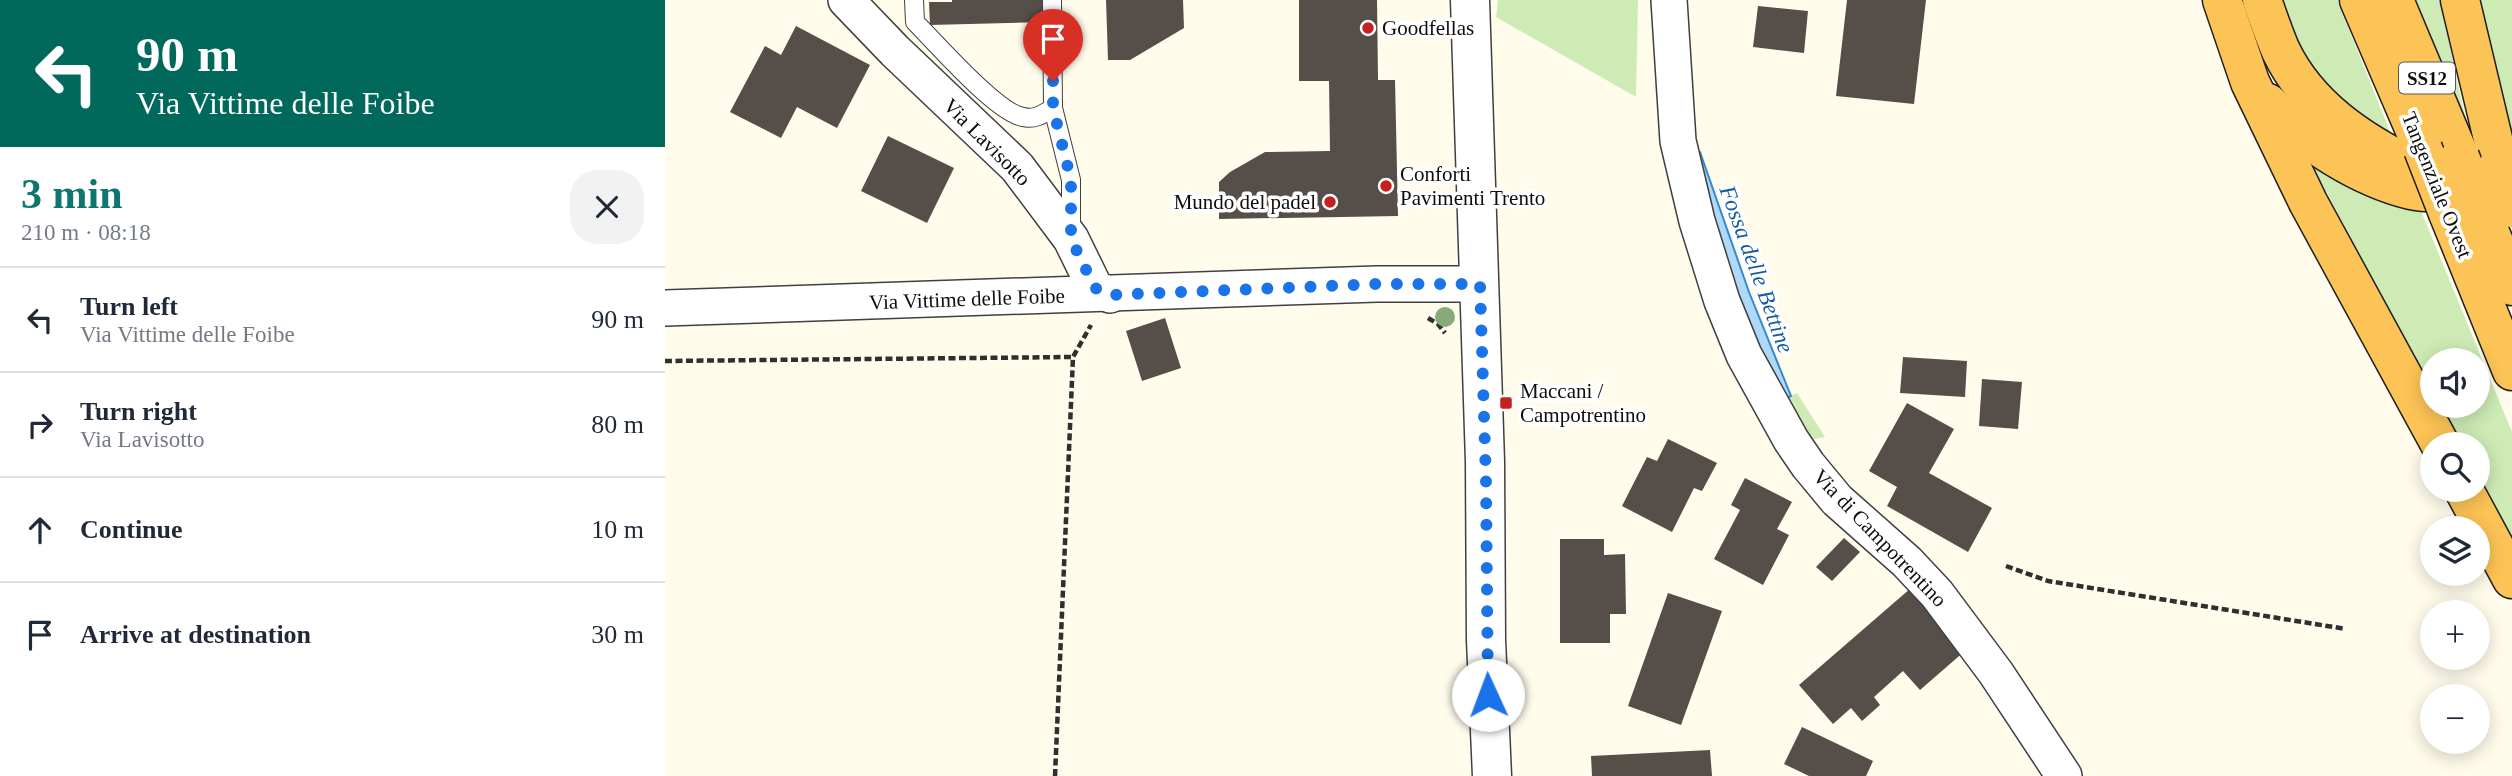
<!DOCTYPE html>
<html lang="en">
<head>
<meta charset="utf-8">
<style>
  :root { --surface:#fff; --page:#f2f2f3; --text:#1f2937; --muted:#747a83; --line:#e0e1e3; --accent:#0f766e }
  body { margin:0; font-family:"Times New Roman",serif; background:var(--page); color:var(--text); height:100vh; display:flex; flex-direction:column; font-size:26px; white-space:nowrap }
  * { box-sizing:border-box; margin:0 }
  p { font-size:23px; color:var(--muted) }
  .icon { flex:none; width:38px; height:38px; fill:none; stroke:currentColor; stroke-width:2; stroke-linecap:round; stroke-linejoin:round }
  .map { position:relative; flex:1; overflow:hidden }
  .sheet { display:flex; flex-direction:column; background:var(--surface); width:665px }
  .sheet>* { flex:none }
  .top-card { background:#00695c; color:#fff; overflow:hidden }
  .buttons { position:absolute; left:1755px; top:348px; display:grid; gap:14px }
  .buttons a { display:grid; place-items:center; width:70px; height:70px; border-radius:50%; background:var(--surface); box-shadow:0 4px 18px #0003; font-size:35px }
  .pin { position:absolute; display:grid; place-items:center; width:60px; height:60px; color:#fff; margin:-72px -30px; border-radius:50% 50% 50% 0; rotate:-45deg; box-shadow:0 0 7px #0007 }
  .pin .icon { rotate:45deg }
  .me { position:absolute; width:77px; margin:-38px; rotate:358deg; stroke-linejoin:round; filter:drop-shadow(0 0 5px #0008) }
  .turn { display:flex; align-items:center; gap:24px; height:147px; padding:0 21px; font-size:32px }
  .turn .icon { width:91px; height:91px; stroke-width:2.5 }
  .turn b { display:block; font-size:49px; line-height:60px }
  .round { display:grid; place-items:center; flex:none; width:74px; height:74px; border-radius:28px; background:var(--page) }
  .summary { display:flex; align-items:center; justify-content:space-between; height:119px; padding:0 21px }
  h1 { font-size:42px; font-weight:700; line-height:52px; color:var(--accent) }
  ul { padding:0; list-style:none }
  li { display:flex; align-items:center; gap:21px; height:105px; padding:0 21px; border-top:2px solid var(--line) }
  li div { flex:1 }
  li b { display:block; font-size:26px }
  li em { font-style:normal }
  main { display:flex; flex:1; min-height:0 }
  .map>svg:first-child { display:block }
</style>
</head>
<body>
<main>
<section class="sheet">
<div class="top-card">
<div class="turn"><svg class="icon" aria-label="left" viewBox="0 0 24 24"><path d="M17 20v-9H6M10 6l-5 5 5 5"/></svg><div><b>90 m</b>Via Vittime delle Foibe</div></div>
</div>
<div class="summary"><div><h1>3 min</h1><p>210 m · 08:18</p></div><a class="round"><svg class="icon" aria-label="close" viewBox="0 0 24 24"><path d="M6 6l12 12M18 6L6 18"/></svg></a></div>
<ul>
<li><svg class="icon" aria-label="left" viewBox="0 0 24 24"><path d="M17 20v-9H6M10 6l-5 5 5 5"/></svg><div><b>Turn left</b><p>Via Vittime delle Foibe</p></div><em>90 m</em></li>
<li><svg class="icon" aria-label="right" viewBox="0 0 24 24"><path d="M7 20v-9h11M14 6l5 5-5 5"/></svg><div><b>Turn right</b><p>Via Lavisotto</p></div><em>80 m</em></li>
<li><svg class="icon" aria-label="ahead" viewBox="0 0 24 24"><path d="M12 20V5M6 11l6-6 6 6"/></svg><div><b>Continue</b></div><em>10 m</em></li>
<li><svg class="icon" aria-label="arrive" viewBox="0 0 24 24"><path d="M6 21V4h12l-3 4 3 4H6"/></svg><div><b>Arrive at destination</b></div><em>30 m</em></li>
</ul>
</section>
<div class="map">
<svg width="1847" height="776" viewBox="0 0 1847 776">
  <rect width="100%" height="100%" fill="#fffcec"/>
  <g fill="#ceebb5">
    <polygon points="833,0 973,0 971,97 831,17"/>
    <polygon points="1610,0 1672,0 1730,144 1654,81"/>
    <polygon points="1751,0 1775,0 1801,121"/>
    <polygon points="1808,0 1847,0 1847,151"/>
    <polygon points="1645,161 1756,211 1847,432 1847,540 1813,476 1813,444 1796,444 1776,406 1813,406 1813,360 1768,360 1767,390"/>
    <polygon points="1132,393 1160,437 1145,440 1119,399"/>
  </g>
  <polygon fill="#afd9f9" stroke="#338ad3" stroke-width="2" points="1035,152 1084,292 1126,396 1119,399 1074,307 1023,154"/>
  <g fill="#564e49">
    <polygon points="287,0 377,0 378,22 265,25 264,2 287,2"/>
    <polygon points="441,0 518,0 519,28 465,60 443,60"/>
    <polygon points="634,0 712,0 713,80 730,80 733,216 554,219 554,182 565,172 600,152 665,151 664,81 634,81"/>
    <polygon points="1182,0 1261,0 1249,104 1171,96"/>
    <polygon points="1093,6 1143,11 1139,53 1088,47"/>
    <polygon points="131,26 205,65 172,128 132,107 116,138 65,112 100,46 116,55"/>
    <polygon points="223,136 289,168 262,223 196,191"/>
    <polygon points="500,318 516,368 477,381 461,331"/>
    <polygon points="1238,357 1302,361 1300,397 1235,393"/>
    <polygon points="1317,379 1357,382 1353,429 1314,426"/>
    <polygon points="1242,403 1289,429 1264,473 1327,508 1303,552 1222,506 1232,487 1204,471"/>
    <polygon points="1003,439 1052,463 1037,491 1029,488 1007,532 957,506 982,457 992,461"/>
    <polygon points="1080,478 1127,502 1112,529 1124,535 1098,585 1049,559 1075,510 1066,505"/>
    <polygon points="1179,538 1195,552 1167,581 1151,567"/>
    <polygon points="895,539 939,539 939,555 960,554 961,614 945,614 945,643 895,643"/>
    <polygon points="1246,588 1301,650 1255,690 1238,671 1209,697 1215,705 1197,721 1186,708 1168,724 1134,685"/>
    <polygon points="1003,593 1057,611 1016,725 963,706"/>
    <polygon points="1137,727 1208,761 1201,776 1144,776 1119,764"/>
    <polygon points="1045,750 1047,776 927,776 926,756"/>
  </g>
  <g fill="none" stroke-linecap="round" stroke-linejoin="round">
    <g stroke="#404040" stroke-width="20">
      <g id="service">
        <path d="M249,0L250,22C271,43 332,113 358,117C370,120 378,114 388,108L387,0"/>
        <polyline points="388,108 406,180 406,232"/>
      </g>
    </g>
    <g stroke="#404040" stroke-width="38">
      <g id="minor">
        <polyline points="181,0 230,51 352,167 406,239 430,288 445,295"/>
        <polyline points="1004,0 1013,141 1032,221 1057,301 1079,355 1126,440 1143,465 1172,500 1242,562 1272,594 1331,673 1399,776"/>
        <polyline points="0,308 712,284 815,284"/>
      </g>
    </g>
    <g stroke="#404040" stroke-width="41">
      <polyline id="tertiary" points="805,0 820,462 821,640 827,776"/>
    </g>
    <g stroke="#1e1e1e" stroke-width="41">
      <g id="trunk">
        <polyline points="1557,0 1585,82 1643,202 1775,444"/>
        <path d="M1597,0C1603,17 1609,35 1616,51C1643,107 1696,142 1750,168"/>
        <polyline points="1694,0 1758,149"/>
        <polyline points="1729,0 1795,157"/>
        <polyline points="1795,0 1834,164"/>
        <path d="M1603,103C1637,141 1696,178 1746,190C1764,194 1788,192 1807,191"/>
        <polyline points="1783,213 1847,371"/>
        <polyline points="1817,213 1847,286"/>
        <polyline points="1799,490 1847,579"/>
      </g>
    </g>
    <g stroke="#2f2f2f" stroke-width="4.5" stroke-dasharray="7 3.5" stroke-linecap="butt">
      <polyline points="763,318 773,324 780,333"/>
      <polyline points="0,361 408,357"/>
      <polyline points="1341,566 1383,581 1681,629"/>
      <polyline points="390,776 408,357 426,325"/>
    </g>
    <use href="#service" stroke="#fff" stroke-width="18"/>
    <use href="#minor" stroke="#fff" stroke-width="35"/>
    <use href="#tertiary" stroke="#fff" stroke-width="38"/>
    <use href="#trunk" stroke="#fcc456" stroke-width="38"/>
    <g stroke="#1e1e1e" stroke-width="41" stroke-linecap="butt">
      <g id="trunk-bridge">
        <polyline points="1758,149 1783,213"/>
        <polyline points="1795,157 1817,213"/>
        <polyline points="1834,164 1847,208"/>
      </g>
    </g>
    <use href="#trunk-bridge" stroke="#fcc456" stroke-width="38"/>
  </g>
  <circle fill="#88aa79" cx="780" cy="317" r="10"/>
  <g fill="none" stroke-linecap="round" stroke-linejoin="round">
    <polyline stroke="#1a73e8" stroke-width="12" stroke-dasharray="0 21.6" points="388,81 388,108 406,180 406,239 430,288 445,295 712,284 815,284 821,482 823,695"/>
  </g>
  <g fill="#c2211f" stroke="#fff" stroke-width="2.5">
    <circle cx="703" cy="28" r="7"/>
    <circle cx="721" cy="186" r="7"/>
    <circle cx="665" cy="202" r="7"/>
    <rect x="834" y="396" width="14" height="14" rx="3.5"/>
  </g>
  <g text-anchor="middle" stroke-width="7" stroke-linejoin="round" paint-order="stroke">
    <rect fill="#fff" stroke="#565656" stroke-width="2" x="1734" y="62.5" width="56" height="31" rx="5"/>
    <g font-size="19" font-weight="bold" fill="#0d0d0d">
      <text x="1762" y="85">SS12</text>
    </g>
    <g font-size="21" fill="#0d0d0d" stroke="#fff" text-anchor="start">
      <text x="717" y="35">Goodfellas</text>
      <text x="735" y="181">Conforti<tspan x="735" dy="24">Pavimenti Trento</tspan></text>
      <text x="651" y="209" text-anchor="end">Mundo del padel</text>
      <text x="855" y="398">Maccani /<tspan x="855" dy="24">Campotrentino</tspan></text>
    </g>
    <g font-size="21" fill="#0d0d0d" stroke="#fff">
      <text transform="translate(322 142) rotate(45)" y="7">Via Lavisotto</text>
      <text transform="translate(1772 185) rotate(68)" y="7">Tangenziale Ovest</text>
      <text transform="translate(302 299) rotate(-2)" y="7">Via Vittime delle Foibe</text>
      <text transform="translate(1215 538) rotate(46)" y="7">Via di Campotrentino</text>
    </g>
    <g font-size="23" font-style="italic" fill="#115ba3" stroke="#fff">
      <text transform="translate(1092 269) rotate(70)" y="8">Fossa delle Bettine</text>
    </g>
  </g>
</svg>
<div class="buttons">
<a><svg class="icon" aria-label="sound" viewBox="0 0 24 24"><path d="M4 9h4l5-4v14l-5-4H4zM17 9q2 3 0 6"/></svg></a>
<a><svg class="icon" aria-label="search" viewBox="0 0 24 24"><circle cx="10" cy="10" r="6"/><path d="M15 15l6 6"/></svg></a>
<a><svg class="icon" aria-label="layers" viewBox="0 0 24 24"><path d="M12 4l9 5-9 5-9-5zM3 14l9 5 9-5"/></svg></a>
<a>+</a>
<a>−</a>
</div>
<div class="pin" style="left:388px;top:81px;background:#d93025"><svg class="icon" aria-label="arrive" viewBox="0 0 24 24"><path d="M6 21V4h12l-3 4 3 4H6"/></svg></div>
<svg class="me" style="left:823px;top:695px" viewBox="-20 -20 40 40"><circle r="19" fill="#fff"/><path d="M0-13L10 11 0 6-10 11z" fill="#1a73e8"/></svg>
</div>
</main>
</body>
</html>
